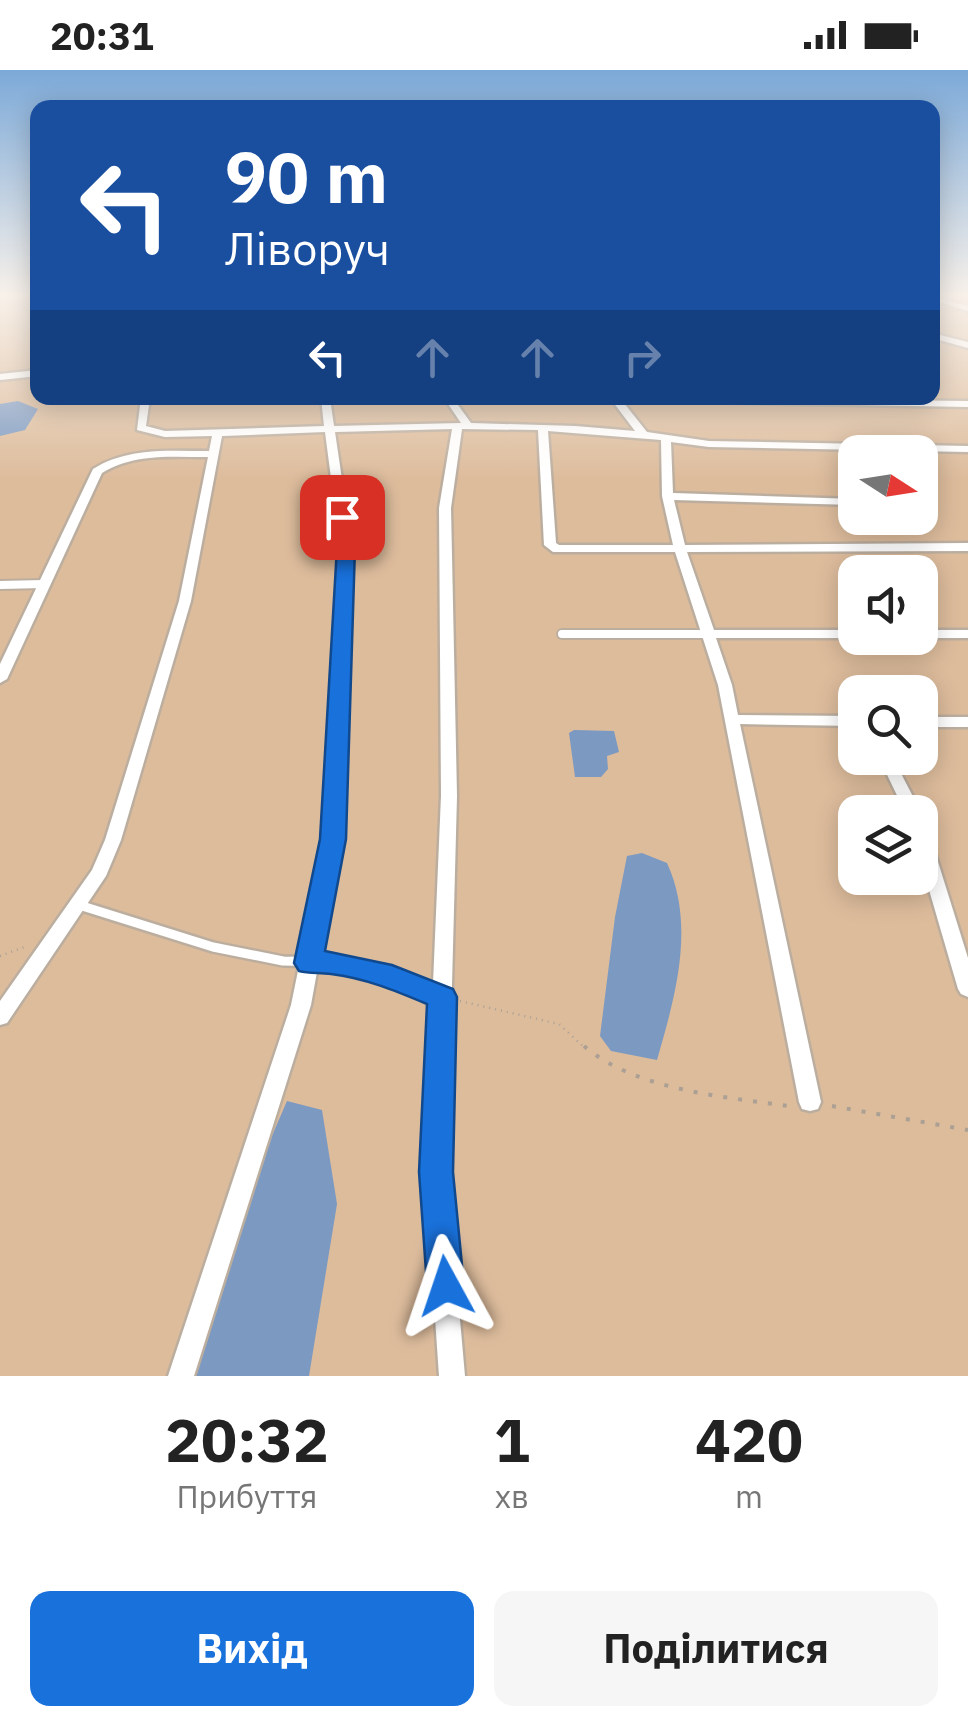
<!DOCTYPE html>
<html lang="uk">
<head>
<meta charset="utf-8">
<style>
  :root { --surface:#fff; --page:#f6f6f6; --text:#222; --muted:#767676; --accent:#1971db }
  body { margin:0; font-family:"IBM Plex Sans",sans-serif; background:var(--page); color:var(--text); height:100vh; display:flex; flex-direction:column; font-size:38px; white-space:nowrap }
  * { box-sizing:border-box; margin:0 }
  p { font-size:32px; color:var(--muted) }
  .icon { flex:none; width:55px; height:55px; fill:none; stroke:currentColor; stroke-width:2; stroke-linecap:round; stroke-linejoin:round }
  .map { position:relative; height:1306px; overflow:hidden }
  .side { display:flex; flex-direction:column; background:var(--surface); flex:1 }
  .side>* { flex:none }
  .banner { position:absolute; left:30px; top:30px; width:910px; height:305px; border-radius:20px; box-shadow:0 5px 25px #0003; background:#1a4fa0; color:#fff; overflow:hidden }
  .needle { width:65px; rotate:102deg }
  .controls { position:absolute; left:838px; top:365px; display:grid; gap:20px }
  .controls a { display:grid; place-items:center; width:100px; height:100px; border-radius:20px; background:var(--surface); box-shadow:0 5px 25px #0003; font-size:50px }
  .pin { position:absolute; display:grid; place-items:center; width:85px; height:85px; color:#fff; margin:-42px; border-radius:20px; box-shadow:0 5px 15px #0006 }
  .me { position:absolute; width:110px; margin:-55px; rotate:355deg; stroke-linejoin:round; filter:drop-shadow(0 0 8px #0008) }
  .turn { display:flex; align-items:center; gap:35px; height:210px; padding:0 30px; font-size:45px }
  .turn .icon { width:130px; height:130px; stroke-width:2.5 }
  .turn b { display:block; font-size:70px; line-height:85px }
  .lanes { display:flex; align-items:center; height:95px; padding:0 30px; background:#0003; justify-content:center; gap:50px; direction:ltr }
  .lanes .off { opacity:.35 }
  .eta { display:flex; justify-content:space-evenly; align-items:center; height:170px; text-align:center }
  .eta b { font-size:60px; font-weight:700; line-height:70px }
  .primary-button { display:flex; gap:20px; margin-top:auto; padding:20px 30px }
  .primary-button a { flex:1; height:115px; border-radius:20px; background:var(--accent); color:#fff; font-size:40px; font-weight:700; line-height:115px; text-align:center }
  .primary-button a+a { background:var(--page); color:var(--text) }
  .status { display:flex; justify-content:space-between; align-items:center; height:70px; padding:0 50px; background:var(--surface); direction:ltr }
  .status svg { height:28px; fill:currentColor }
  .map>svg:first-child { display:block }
</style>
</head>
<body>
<div class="status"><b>20:31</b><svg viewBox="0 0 49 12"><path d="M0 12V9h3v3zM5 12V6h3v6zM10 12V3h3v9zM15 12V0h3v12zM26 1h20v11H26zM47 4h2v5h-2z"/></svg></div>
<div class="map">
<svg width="968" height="1306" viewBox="0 0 968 1306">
  <rect width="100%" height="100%" fill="#efe0d1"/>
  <path fill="#ddbc9c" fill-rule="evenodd" d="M0,226H37L38,328H932L933,226H968V1306H0ZM855,382H920V448H855ZM855,502H920V568H855ZM855,622H920V688H855ZM855,742H920V808H855Z"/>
  <g fill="#7b99c1">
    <polygon points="18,331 38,339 25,360 0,366 0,334"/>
    <polygon points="574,660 614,661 619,682 607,686 608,699 601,707 575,707 569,663"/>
    <path d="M642,783L667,793C696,856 675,927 657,990L611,981L600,966L615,847L627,786Z"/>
    <polygon points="287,1031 322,1040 337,1134 309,1306 190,1306 264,1084"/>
  </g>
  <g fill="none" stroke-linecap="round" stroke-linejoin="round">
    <g stroke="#bcae9f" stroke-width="10">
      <polyline id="lane-far2" points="0,515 44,514"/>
    </g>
    <g stroke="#bcae9f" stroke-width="12">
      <g id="lane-far1">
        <polyline points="0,515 44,514"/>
        <polyline points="562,564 707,564"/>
      </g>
    </g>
    <g stroke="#bcae9f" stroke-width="14">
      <polyline id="lane" points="79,835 213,877 283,891 329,892 392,907 442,927"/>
    </g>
    <g stroke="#bcae9f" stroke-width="5">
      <g id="street">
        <polygon points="932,226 968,236 968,241 932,230"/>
        <polygon points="932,263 968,272 968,278 932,268"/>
        <polygon points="38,300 38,306 0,310 0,304"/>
        <path d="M141,328H150L146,356L165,361L324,356L321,328H330L334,356L461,353L444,328H453L471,353L575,356L635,361L610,328H620L647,362L709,371L968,376V382L709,377L671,372L673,423L855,429V435L674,430L685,475L968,473V481L687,482L714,560H855V568H857H716L732,615L738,645L855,646V656L740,654L821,1032L818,1039L810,1041L802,1039L799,1032L718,615L675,482H553L544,475L538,360L462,359L451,438L457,726L447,1102L465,1306H439L425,1102L441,726L439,438L452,359L335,362L352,477L341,769L311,935L194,1306H168L291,935L325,769L340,477L325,362L222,366L191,531L121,770L106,806L7,953L0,955V931L92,800L105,770L179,531L208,387C171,387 134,383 102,403L7,609L0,613V594L93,399C128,377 169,381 209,381L212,366L165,367L137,360ZM548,361L661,370L662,426L673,475H559L556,473Z"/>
        <polygon points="697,328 968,331 968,337 701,332 698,331"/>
        <polygon points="920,560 968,560 968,568 918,568 920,568"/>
        <rect x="920" y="647" width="48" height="10"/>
        <polygon points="879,688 893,688 921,742 920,744 905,742"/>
        <polygon points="920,754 926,756 928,760 968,888 968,927 961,924 958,919 920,789"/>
      </g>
    </g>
    <g stroke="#aca094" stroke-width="2.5" stroke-dasharray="1 5" stroke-linecap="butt">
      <polyline points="0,886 27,876"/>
      <polyline points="460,931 559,954 586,979"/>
    </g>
    <g stroke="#aca094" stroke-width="4" stroke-dasharray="4 11" stroke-linecap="butt">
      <path d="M584,976C635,1020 725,1027 789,1036"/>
      <polyline points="832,1036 968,1060"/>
    </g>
    <use href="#lane-far2" stroke="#fff" stroke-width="6"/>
    <use href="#lane-far1" stroke="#fff" stroke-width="8"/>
    <use href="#lane" stroke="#fff" stroke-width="9"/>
    <use href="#street" fill="#fff" fill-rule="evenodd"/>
  </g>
  <linearGradient id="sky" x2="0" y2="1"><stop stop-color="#7ca9d8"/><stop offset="0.55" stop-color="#f8f1ea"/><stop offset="1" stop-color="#f8f1ea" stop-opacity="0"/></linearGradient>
  <rect width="968" height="409" fill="url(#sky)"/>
  <path fill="#1971db" stroke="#10498e" stroke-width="2.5" d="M342,442L351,447L355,477L346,769L325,881L392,895L453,919L457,927L453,1102L464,1216L459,1230L446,1235L432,1230L427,1216L419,1102L427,934C396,921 365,908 331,904C320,902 310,904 299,901L294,893L320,769L337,477L333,447Z"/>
</svg>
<div class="controls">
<a><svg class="needle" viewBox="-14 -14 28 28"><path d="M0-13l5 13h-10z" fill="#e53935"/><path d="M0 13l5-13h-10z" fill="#767676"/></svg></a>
<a><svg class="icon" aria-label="sound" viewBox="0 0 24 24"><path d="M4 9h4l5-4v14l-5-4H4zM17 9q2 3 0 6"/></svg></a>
<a><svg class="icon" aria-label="search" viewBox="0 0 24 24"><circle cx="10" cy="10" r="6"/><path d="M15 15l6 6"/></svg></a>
<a><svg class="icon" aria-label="layers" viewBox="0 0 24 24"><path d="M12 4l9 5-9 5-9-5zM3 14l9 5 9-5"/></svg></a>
</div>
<div class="pin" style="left:342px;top:447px;background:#d93025"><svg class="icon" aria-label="arrive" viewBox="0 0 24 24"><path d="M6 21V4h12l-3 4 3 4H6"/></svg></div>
<svg class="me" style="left:446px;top:1216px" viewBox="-20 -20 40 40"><path d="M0-17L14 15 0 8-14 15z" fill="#1971db" stroke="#fff" stroke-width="4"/></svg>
<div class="banner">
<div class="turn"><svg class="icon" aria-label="left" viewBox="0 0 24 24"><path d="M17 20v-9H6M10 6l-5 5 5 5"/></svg><div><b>90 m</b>Ліворуч</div></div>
<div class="lanes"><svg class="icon" aria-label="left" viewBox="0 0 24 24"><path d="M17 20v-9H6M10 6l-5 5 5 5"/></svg><svg class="icon off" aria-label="ahead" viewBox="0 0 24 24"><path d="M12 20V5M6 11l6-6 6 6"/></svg><svg class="icon off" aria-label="ahead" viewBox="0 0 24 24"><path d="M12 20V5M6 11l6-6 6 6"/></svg><svg class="icon off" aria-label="right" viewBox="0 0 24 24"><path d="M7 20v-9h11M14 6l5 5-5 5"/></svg></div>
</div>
</div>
<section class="side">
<div class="eta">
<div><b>20:32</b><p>Прибуття</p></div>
<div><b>1</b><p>хв</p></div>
<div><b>420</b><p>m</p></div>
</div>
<div class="primary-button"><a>Вихід</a><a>Поділитися</a></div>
</section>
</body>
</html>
